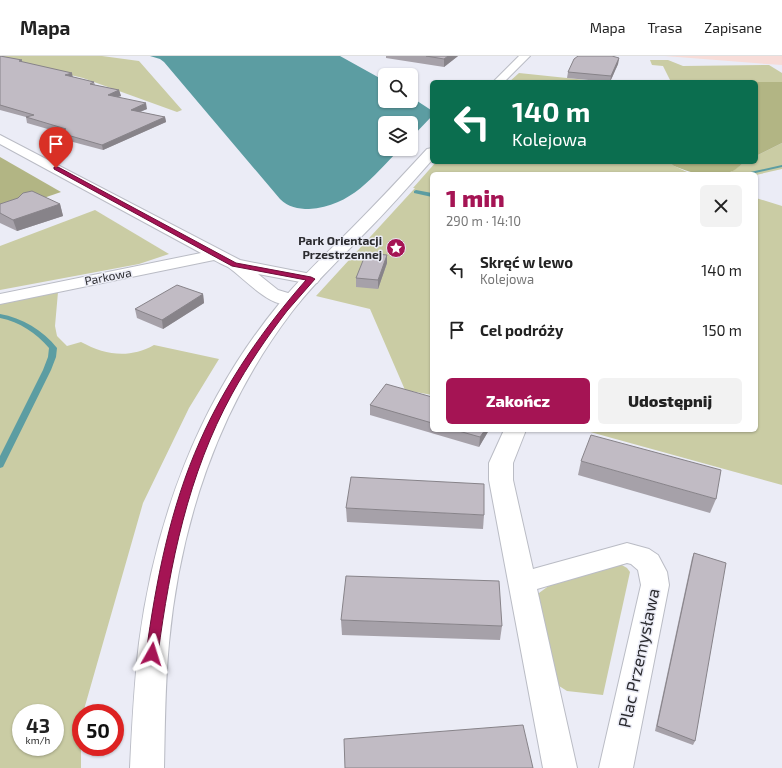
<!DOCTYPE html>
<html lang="pl">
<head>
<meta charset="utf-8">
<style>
  :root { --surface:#fff; --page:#f2f2f2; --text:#222; --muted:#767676; --line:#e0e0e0; --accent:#a51454 }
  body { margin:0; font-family:"Exo 2",sans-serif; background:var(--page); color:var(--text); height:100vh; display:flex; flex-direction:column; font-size:15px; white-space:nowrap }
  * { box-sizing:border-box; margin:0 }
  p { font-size:13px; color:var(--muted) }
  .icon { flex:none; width:22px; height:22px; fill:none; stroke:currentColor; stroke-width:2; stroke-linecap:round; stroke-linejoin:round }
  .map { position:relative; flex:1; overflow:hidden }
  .details { position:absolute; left:430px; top:116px; width:328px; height:260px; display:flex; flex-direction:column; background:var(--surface); border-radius:6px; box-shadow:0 1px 3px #0004 }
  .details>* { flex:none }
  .guide { position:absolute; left:430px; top:24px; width:328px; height:84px; border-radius:6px; box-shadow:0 1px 3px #0004; background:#0b6e4f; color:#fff; overflow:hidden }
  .tools { position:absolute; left:378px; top:12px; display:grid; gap:8px }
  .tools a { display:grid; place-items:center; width:40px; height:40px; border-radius:6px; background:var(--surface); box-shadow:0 1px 3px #0004; font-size:20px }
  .speed { position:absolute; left:12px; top:648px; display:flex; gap:8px; font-size:20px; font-weight:700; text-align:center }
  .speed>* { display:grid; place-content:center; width:52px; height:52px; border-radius:50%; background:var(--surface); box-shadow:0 1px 3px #0004; line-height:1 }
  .speed small { font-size:10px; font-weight:400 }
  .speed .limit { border:6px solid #d22; background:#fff; color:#111 }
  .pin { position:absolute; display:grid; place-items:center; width:34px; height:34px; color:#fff; margin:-41px -17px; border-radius:50% 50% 50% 0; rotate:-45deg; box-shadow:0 0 4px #0007 }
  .pin .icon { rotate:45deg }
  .me { position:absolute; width:44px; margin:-22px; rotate:6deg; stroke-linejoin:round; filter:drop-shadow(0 0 3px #0008) }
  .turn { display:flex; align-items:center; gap:14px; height:84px; padding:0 16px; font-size:18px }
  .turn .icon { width:52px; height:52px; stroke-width:2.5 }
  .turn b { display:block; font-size:28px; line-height:34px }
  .round { display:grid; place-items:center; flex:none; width:42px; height:42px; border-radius:6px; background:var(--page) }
  .headline { display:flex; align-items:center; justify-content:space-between; height:68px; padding:0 16px }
  h1 { font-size:24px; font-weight:800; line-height:30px; color:var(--accent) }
  .action { display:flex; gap:8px; margin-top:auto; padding:8px 16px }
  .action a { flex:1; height:46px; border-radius:6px; background:var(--accent); color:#fff; font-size:16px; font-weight:800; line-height:46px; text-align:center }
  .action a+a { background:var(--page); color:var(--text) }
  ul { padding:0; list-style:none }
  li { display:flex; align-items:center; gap:12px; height:60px; padding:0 16px }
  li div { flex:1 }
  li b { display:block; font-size:15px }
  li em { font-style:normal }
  header { display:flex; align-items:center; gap:24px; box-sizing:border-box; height:56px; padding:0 20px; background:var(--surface); border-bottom:1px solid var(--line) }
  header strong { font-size:19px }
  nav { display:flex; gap:22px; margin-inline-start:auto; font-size:14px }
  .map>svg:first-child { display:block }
</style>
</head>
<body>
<header>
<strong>Mapa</strong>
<nav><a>Mapa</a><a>Trasa</a><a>Zapisane</a></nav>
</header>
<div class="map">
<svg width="782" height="712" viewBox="0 0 782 712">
  <rect width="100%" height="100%" fill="#ebecf6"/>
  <polygon fill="#f7dcd8" points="665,0 782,0 782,9 766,8"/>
  <g fill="#cacca4" fill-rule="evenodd">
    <polygon points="0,0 102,0 139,5 182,54 177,56 83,22 0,2"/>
    <polygon points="650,4 668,4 683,10 769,9 782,17 782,26 671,26 663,10 652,9"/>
    <polygon points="519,17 586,24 586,25 594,26 509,26"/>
    <polygon points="782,87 782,113 756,119 756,118 709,118 731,116 745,106 756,106 756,100"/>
    <polygon points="436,106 673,106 672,109 687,116 703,118 432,118 432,339 405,334 370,253 316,240 415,132 413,132"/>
    <polygon points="756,142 782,150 782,429 583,374 756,374"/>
    <polygon points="95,154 169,198 139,208 0,234 0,190"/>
    <path d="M58,236L55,270L57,280L67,290L81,286C105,299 129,303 154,289L219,303L189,352L143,447L83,657H81V712H0V248ZM21,657H55V691H21Z"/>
    <polygon points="620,508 627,512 630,516 603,639 567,635 556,628 536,548 539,537 550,529"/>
  </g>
  <g fill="#b2b584">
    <polygon points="756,26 782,26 782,87 756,100"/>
    <polygon points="0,101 61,136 0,157"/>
    <path d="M673,106H745C740,109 735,115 730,116C710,122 689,117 672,109Z"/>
  </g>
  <path fill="#5c9da2" d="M150,0H340L385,25V45H411V41L431,54L432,60L411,82V67H385V93H400C372,121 352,150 309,153C298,153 288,151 280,143L164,6L160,3Z"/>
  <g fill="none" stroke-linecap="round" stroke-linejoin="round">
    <g fill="#5c9da2" fill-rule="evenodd">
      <polygon points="782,109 782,111 751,118 741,118"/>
      <polygon points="416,134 432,137 432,141 414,137 414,135"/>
      <path d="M0,258C22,262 43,274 57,292L56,301L51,314L4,409L3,411L0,412V400L43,314L48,301L49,292C36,277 20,266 0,262Z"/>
    </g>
    <g stroke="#babcc5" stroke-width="2">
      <g id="minor">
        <path d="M0,79L240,204L311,218L317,219L320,223L317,227L311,228L258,218L278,234L298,240L301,244L298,248C271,255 248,225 228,211C223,209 218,206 214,204L0,248V238L201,197L0,88Z"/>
        <polygon points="504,374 526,374 513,407 513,424 533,513 627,487 649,493 658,499 667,516 669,529 633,712 599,712 641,529 638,514 631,508 627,507 537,533 577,712 543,712 489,424 489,407"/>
      </g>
    </g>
    <g stroke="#babcc5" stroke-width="2">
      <g id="major">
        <polygon points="519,0 530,0 504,26 493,26"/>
        <path d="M432,92V104C409,130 386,156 362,180C338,205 312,229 291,257C218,353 180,468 169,587C165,629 165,670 164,712H130C132,670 134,629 139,587C155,464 199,345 279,248C301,221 326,198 351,173C377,147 402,120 427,93Z"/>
      </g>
    </g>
    <use href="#minor" fill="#fff" fill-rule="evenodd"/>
    <use href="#major" fill="#fff" fill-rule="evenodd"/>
  </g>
  <g fill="#a6a1a9">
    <polygon points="0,0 22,4 22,6 73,21 94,26 95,29 119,34 121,40 117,41 147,53 140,56 165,61 166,66 103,94 58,82 57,76 58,76 27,67 26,61 0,54"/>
    <polygon points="386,0 458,0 444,11 386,2"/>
    <polygon points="619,2 618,8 610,26 567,22 568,16"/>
    <polygon points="0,148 60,148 63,160 17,175 0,167"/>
    <polygon points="387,199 387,207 378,233 356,231 356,222"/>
    <polygon points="203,238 204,247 163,273 137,262 135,253"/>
    <polygon points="432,341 432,374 489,374 479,391 370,359 370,349"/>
    <polygon points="581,405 716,443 710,457 578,419"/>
    <polygon points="346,452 484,459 483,473 347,466"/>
    <polygon points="694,497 695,685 693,689 655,675 692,502"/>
    <polygon points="341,564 502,570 500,584 342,579"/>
  </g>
  <g fill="#878389">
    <polygon points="448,0 458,0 444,11 444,3"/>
    <polygon points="619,2 618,8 610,26 611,20"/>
    <polygon points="72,17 73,22 65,19"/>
    <polygon points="119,34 121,40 109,44 108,39"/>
    <polygon points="146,47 147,53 132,59 131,54"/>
    <polygon points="165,61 166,66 103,94 102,89"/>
    <polygon points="60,148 63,160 17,175 13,164"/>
    <polygon points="387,199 387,207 378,233 378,224"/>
    <polygon points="203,238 204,247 163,273 162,264"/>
    <polygon points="485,374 489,374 479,391 480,381"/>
  </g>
  <g fill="#c1bbc4" stroke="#878389">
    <polygon points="0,0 22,4 19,5 72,17 65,19 94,26 90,28 119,34 108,39 146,47 131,54 165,61 102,89 57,76 66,73 26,61 34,59 0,49"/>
    <polygon points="426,0 448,0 444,3"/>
    <polygon points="578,0 612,0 619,2 611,20 568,16 574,3"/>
    <polygon points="32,135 60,148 13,164 0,157 0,148 18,142 23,137"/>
    <polygon points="366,197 387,199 378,224 356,222"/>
    <polygon points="177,229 203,238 162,264 135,253"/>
    <polygon points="386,328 432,341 432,367 370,349"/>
    <polygon points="455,374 485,374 480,381"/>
    <polygon points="591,379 721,414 716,443 581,405"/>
    <polygon points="351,421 484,428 484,459 346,452"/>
    <polygon points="694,497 726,507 695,685 657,670"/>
    <polygon points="346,520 499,525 502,570 341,564"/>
    <polygon points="523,669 533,712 345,712 344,683"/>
  </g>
  <path fill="#a51454" stroke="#6b0d37" d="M54,111H58L236,207L311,221L315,223C306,234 296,244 287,255C267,281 248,309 232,338C188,418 170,508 158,598L157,602L152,603L148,602L146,598C156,525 170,452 200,385C226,326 264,272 306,224L232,210L54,113Z"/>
  <defs>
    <g id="sight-disc" transform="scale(1)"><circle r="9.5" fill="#a51454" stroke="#ebecf6"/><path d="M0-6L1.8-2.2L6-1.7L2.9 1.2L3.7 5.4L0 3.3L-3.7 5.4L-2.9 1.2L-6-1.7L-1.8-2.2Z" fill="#fff"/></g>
  </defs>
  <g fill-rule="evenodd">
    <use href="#sight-disc" x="396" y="192"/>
  </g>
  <g text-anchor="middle" stroke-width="3" stroke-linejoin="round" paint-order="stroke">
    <g font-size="12" font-weight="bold" fill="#2b2b2f" stroke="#ebecf6" text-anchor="end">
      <text x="382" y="189">Park Orientacji<tspan x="382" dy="14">Przestrzennej</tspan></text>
    </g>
    <g font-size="12" fill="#2b2b2f" stroke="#ebecf6">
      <text transform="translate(108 221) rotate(-11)" y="4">Parkowa</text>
    </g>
    <g font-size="17" fill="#2b2b2f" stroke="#ebecf6">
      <text transform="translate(639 602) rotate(-78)" y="6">Plac Przemysława</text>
    </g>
  </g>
</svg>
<div class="tools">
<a><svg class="icon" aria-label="search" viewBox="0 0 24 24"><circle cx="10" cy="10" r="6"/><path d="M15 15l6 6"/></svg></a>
<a><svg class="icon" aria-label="layers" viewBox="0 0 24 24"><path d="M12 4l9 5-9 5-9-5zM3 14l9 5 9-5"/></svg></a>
</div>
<div class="speed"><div>43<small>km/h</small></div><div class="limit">50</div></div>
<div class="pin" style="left:56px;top:112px;background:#d93025"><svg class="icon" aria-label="arrive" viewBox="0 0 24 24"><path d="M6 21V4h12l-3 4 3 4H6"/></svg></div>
<svg class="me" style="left:152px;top:598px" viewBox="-20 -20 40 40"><path d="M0-17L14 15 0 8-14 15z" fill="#a51454" stroke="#fff" stroke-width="4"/></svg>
<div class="guide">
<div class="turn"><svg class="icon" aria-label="left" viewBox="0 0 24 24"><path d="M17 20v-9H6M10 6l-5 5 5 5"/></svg><div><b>140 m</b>Kolejowa</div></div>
</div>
<section class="details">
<div class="headline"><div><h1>1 min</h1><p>290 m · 14:10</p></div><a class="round"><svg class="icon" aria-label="close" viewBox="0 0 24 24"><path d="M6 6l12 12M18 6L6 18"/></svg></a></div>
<ul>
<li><svg class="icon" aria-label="left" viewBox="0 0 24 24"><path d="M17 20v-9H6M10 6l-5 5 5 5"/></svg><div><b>Skręć w lewo</b><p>Kolejowa</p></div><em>140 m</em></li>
<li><svg class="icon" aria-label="arrive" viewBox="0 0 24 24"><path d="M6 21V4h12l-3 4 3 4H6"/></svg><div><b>Cel podróży</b></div><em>150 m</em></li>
</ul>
<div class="action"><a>Zakończ</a><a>Udostępnij</a></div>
</section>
</div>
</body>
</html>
